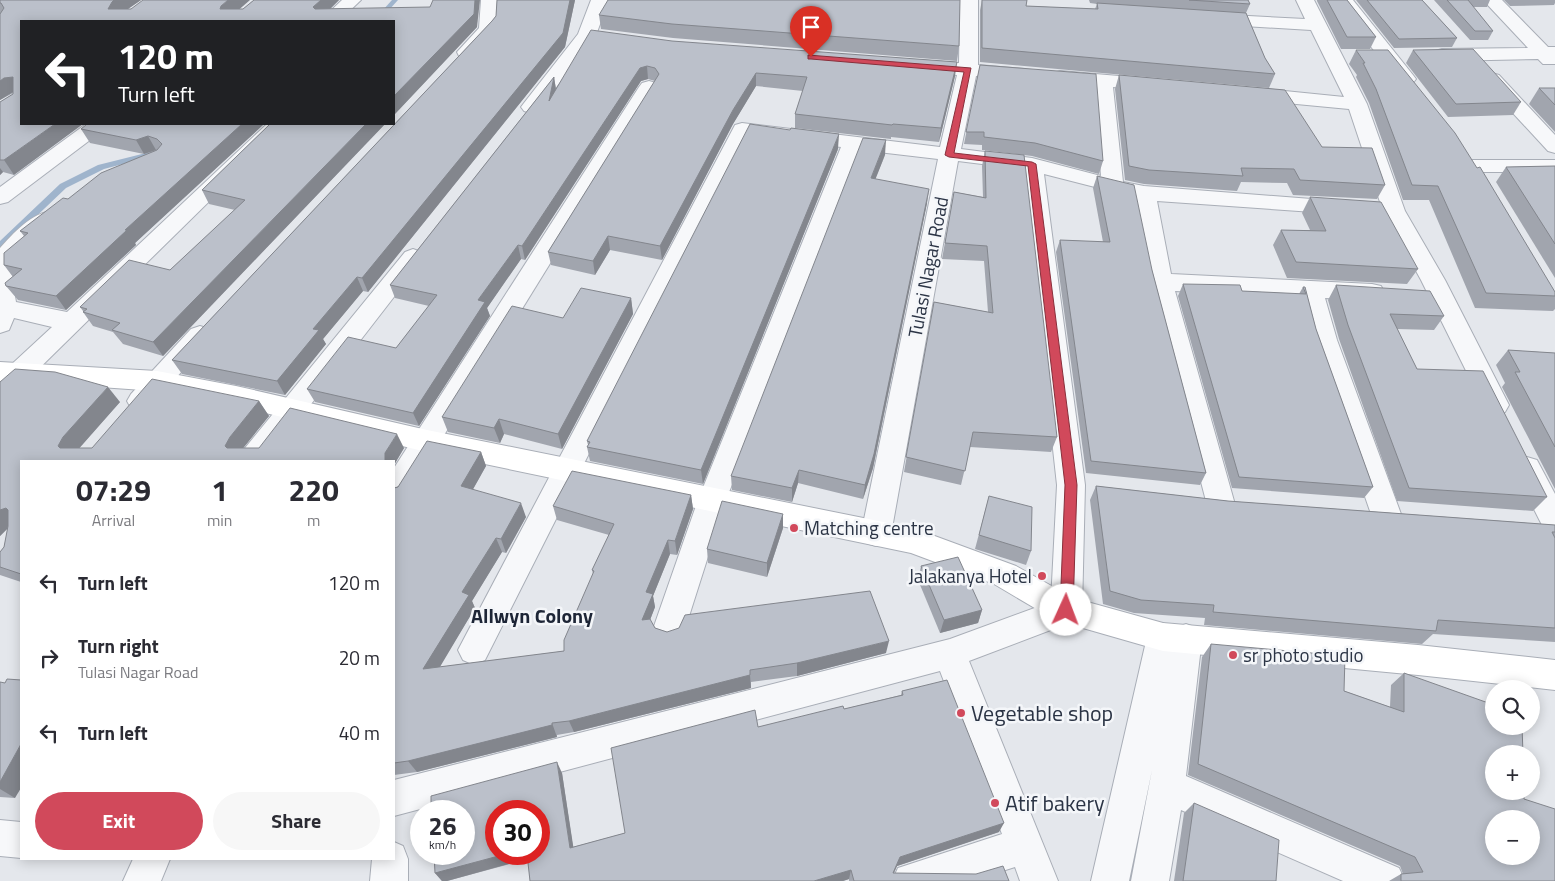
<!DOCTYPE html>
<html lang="en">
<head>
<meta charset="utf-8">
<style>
  :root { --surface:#fff; --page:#f7f7f7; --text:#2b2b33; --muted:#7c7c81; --accent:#d1495b }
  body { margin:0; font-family:"Titillium Web",sans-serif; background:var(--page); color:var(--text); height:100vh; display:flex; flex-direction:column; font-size:19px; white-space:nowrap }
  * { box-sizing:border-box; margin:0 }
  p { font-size:16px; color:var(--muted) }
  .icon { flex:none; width:28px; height:28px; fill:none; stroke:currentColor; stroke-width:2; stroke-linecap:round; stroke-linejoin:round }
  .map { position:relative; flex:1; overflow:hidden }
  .side { position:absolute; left:20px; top:460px; width:375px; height:400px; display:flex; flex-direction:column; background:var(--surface); border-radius:0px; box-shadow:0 2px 12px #0003 }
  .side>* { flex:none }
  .top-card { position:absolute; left:20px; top:20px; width:375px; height:105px; border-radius:0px; box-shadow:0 2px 12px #0003; background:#202124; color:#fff; overflow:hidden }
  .buttons { position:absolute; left:1485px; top:680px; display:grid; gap:10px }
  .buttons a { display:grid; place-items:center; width:55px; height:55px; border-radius:50%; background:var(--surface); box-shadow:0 2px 12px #0003; font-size:25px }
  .speed { position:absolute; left:410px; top:800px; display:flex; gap:10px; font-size:25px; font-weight:700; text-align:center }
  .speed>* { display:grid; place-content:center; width:65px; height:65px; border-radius:50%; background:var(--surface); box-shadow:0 2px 12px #0003; line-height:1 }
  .speed small { font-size:12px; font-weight:400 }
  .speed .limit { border:8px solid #d22; background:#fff; color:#111 }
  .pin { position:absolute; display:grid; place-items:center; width:42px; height:42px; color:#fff; margin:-51px -21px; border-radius:50% 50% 50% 0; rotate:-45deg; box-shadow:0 0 5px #0007 }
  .pin .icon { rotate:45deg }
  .me { position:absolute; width:55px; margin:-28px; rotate:2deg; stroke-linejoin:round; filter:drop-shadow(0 0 4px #0008) }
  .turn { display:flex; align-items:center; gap:18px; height:105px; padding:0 15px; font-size:22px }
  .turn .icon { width:65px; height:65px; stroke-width:2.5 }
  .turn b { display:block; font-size:35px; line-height:42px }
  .eta { display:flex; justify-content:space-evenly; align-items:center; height:85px; text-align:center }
  .eta b { font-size:30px; font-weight:700; line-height:35px }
  .cta { display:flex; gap:10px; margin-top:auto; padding:10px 15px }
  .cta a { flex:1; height:58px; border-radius:30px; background:var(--accent); color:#fff; font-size:20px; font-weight:700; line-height:58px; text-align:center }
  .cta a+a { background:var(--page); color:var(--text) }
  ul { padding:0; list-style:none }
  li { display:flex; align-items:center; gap:15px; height:75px; padding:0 15px }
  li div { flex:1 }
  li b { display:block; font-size:19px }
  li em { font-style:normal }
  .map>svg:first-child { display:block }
</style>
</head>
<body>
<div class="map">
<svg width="1555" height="881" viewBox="0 0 1555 881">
  <rect width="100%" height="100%" fill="#e4e7ec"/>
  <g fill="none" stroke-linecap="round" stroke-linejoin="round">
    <g fill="#9fb4cc" fill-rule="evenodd">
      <polygon points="392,0 398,0 379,21 373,21"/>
      <polygon points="154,151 157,151 157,155 104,169 66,188 3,248 0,249 0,241 60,184 98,165"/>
    </g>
    <g stroke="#a9aeb7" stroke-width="2">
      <g id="street">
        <polygon points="342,0 361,0 339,21 320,21"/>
        <polygon points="481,0 499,0 497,29 494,33 473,56 466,58 459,56 457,52 479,28"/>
        <polygon points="591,0 609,0 596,35 538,111 531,113 524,111 521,107 524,103 578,34"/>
        <polygon points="960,0 978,0 978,65 1024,69 1027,73 1024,77 1017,79 976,76 961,149 1032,158 1101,176 1094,86 1053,81 1050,77 1053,73 1060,71 1154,79 1161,81 1164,85 1161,89 1154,91 1113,87 1123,182 1144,186 1350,202 1353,207 1350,212 1342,214 1157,201 1171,274 1372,284 1381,286 1384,292 1381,298 1372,300 1325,298 1337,340 1401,514 1396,522 1386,526 1376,522 1371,514 1311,340 1300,297 1175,291 1234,501 1230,509 1220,513 1210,509 1206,501 1149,282 1134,197 1044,174 1085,485 1082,610 1077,620 969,661 1058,881 1020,881 1015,867 971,881 892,881 898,868 1002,834 940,671 394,816 394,780 950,639 1051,602 1057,485 1022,169 958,161 891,534 886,543 876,546 866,543 861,534 938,159 861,150 726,500 685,629 680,639 669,643 658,639 653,629 698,500 841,147 749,136 485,660 474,665 463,660 458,650 735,125 742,123 940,147 957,75 910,70 907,66 910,62 917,60 959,63"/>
        <polygon points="1296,0 1314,0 1367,104 1405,211 1445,280 1509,405 1505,412 1496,415 1487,412 1483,405 1421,280 1383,211 1349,109 1254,100 1247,98 1244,94 1247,90 1254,88 1344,97 1311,30 1211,24 1205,23 1202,19 1205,15 1211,14 1305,19"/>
        <polygon points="1335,0 1353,0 1413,75 1416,79 1413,83 1406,85 1399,83"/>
        <polygon points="1483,0 1502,0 1548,47 1555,47 1555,64 1543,64 1538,59 1442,61 1435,59 1433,55 1435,51 1442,49 1528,48"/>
        <polygon points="1492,73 1499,75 1555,135 1555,153 1548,151 1485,83 1482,79 1485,75"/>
        <polygon points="649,81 656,83 659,87 404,500 394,504 394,468 639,87 642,83"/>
        <polygon points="86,124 109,124 106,128 8,202 0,204 0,187"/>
        <path d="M267,124H288L9,398L0,401V375L52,327L14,318L9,330L0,333V248C13,233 38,206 59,212L62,217L59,222C22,249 7,253 16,302L67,312Z"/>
        <polygon points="1473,160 1555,160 1555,172 1473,172 1465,171 1462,166 1465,161"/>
        <polygon points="413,249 421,252 425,257 421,262 267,461 237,461 241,453 405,252"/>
        <polygon points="200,326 209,329 213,335 209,341 149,408 140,411 131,408 127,401 131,394 191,329"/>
        <polygon points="1527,457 1537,460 1555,494 1555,534 1545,531 1513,468 1517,460"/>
        <polygon points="1163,623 1175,628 1186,624 1197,628 1202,638 1186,776 1399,868 1405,881 1343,881 1181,810 1169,881 1131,881 1152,770 1129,881 1091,881 1147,637 1152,627"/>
        <polygon points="0,820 21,822 21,858 0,856"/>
        <polygon points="394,842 403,846 408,859 408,881 370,881 372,859 394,859"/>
        <polygon points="133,859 170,859 161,881 123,881"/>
      </g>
    </g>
    <g stroke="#a9aeb7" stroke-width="2">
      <polygon id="secondary" points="0,362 157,371 236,386 427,430 913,528 1016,566 1073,598 1163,623 1418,645 1555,660 1555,690 1418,675 1163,651 1055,620 994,584 911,553 427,452 236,406 157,391 0,380"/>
    </g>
    <use href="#street" fill="#f7f8fa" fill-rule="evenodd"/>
    <use href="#secondary" fill="#fff" fill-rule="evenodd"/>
  </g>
  <g fill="#a1a5ae">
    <polygon points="0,0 141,0 128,9 243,9 254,0 339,0 330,9 477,27 394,115 394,21 21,21 14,175 3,172 0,175 0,102 13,94 13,93 0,100"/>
    <polygon points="497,0 575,0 565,47 368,292 363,291 323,339 326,344 285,395 182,374 172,360 492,21 496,16"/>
    <polygon points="982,0 1027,0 1026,6 1095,9 1097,4 1090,3 1089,0 1248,0 1250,4 1246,13 1265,58 1275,74 1269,88 980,62 980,10"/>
    <polygon points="1317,0 1347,0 1376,37 1370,49 1341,49 1317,1"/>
    <polygon points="1356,0 1422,0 1457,38 1452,47 1394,48"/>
    <polygon points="1434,0 1490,0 1487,7 1473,7 1493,31 1488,40 1470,40"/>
    <polygon points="1504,0 1555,0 1555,3 1554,5 1510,6"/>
    <polygon points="599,15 959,46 957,61 673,38 601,29"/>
    <polygon points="672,41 955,76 939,142 891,137 891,139 795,128 795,114 803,91 756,86 733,124 662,260 610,250 595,275 551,265 548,252 655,81 648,79 641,81 525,260 521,259 487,308 490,316 419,426 315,402 307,389 396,348 429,306 395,298 390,285 554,77 556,89"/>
    <polygon points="1356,50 1555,292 1555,309 1553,311 1475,308 1429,200 1403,200 1369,103 1356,77 1357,75 1349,64"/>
    <polygon points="1413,50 1521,102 1513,115 1448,117 1406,63"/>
    <polygon points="980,65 1103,161 1099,174 1032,156 982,150 982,145 964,144"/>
    <polygon points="1119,75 1322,147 1385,185 1377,199 1293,195 1287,183 1241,182 1237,191 1144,184 1125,180 1115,89"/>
    <polygon points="1539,88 1555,88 1555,132 1529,104"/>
    <polygon points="264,124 135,243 136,245 66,310 18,300 6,286 13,277 4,265 24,236 20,231 68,199 151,152 144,154 90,143 81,129"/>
    <polygon points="270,124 385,124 163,356 123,344 113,332 93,326 83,312 83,311 80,307 170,270 235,210 209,204 202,190"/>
    <polygon points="838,149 703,484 590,461 587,447 588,445 587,441"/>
    <polygon points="985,151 1057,437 1051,452 970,447 961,485 904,472 934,302 988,312 984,261 942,259 954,192 983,197 982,166"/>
    <polygon points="885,155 875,179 927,203 873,468 863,499 798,483 792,502 732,490 731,476"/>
    <polygon points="1555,166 1555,278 1496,182 1506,167"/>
    <polygon points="1097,176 1152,270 1206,473 1200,485 1086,473 1056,252 1060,240 1103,242 1093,188"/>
    <polygon points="1310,197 1418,269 1407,284 1287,278 1273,245 1281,230 1310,230 1302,213"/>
    <polygon points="1183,284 1242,291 1299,294 1303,287 1305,287 1316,329 1373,487 1364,498 1232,488 1178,296"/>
    <polygon points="1336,285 1444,316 1434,330 1397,329 1417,369 1547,497 1533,511 1397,501 1339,339 1328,300"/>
    <polygon points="631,298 633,314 562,449 504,434 500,443 448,432 442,417 563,318"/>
    <polygon points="1508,350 1555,353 1555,489 1502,387 1505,383 1496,365"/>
    <polygon points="0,382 120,402 79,448 92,448 259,401 269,416 243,448 404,448 394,465 394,461 21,461 21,582 0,575 0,552 4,547 8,528 0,536"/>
    <polygon points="481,452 486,466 473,489 526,517 506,553 502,552 472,601 475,608 439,667 564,651 593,574 592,570 609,535 557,520 553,506 691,495 693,509 677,555 670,554 653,596 655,607 650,620 655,628 667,632 886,653 797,676 751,682 751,688 574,732 557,735 557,737 417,772 394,775 394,488"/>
    <polygon points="1096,486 1228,501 1555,525 1555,642 1433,634 1422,644 1204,625 1205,618 1134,613 1103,604 1090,500"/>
    <polygon points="989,496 1031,551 1026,565 975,549"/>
    <polygon points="783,514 783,528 767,577 708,563 707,549"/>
    <polygon points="921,566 982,610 978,623 940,633 918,580"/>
    <polygon points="1211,644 1390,707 1391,685 1404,673 1524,799 1555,881 1389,881 1401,874 1403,874 1400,866 1188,775 1202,657"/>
    <polygon points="0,682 15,798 0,797"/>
    <polygon points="902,691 999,832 897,866 894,873 1009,881 849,881 849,879 843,881 530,881 528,859 447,881 442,881 435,873 562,773 573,847 625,833 758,727 844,709 901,695"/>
    <polygon points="1194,803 1276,881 1174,881 1184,813"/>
  </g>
  <g fill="#83868d">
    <polygon points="114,0 141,0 119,15 108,9 112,2"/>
    <polygon points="228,0 250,0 227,20 220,9 221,6"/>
    <polygon points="321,0 339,0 318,21 313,7"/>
    <polygon points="475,0 480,0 477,27 394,115 394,96"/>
    <polygon points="570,0 575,0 565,47 368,292 362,278"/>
    <polygon points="957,62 955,76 939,142 941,128"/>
    <polygon points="647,66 648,79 641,81 525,260 522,246 640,68"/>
    <polygon points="756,73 756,86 733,124 662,260 660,246 733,110"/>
    <polygon points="13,77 13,92 0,100 0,81 4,78"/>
    <polygon points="554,77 556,90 549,101"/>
    <polygon points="55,124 83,124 14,175 4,160"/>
    <polygon points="242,124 264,124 135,243 136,245 66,310 56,296 125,230"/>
    <polygon points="366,124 385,124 163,356 153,342"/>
    <polygon points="839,134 838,149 703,484 701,470"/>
    <polygon points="148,136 156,150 144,154 136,140"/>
    <polygon points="886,140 885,155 870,193 871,178"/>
    <polygon points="0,168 3,172 0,175"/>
    <polygon points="929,189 927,203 873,468 863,499 865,485"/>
    <polygon points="608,236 610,250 595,275 593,261"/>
    <polygon points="518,245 521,259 487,308 490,316 419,426 413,413 478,300"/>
    <polygon points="357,277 363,291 323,339 326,344 285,395 277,381 313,329"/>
    <polygon points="631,298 633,314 562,449 558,434"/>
    <polygon points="108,387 120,402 76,452 60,448 58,446 63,437"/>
    <polygon points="259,401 269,416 240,452 235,460 225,446 230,437"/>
    <polygon points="499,419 504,434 500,443 494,428"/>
    <polygon points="397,434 404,448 394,465 394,461 385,461 385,453"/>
    <polygon points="481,452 486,466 467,500 461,486"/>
    <polygon points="799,470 798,483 792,502 792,488"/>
    <polygon points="691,495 693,509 677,555 675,541"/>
    <polygon points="521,503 526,517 506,553 501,539"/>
    <polygon points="6,508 20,522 10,526 0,536 0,510"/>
    <polygon points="783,514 783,528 767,577 767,563"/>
    <polygon points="496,538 502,552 472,601 475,608 431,682 423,669 462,592"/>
    <polygon points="668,540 670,554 653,596 655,607 645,633 642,620 646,592"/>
    <polygon points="982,610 978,623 940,633 944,620"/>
    <polygon points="889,641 886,653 797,676 797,663"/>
    <polygon points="750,675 751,688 574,732 569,721"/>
    <polygon points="552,723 557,737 417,772 408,761"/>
    <polygon points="21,744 21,788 15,798 0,789 0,782"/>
    <polygon points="557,762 562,773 575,858 570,848"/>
    <polygon points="1004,823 999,832 897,866 890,881 893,873 900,857"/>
    <polygon points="506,854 530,854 533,857 447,881 442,881 435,873"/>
    <polygon points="851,870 849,879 843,881 814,881"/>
  </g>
  <g fill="#bbc0ca" stroke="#83868d" fill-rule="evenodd">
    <polygon points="0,0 114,0 112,2 108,9 131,9 143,0 228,0 221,6 220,9 243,9 254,0 321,0 313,7 315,9 430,7 433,0 475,0 474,14 394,96 394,21 21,21 21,124 55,124 4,160 0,160 0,102 13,94 13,77 4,78 0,81 0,14 4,8 1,3 0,3"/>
    <polygon points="497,0 570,0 563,33 362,278 357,277 313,329 319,330 277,381 172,360 492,21 496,16"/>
    <polygon points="608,0 960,0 959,46 672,24 599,15"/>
    <polygon points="982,0 1027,0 1026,6 1098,9 1097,3 1246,13 1265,58 1275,74 982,48"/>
    <polygon points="1189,0 1248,0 1250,4"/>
    <polygon points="1327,0 1347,0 1376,37 1347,37"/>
    <polygon points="1367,0 1422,0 1457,38 1399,39"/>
    <polygon points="1447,0 1468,0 1493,31 1475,31"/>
    <polygon points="591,30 672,41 957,62 941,128 893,124 892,125 795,114 807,77 756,73 733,110 660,246 608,236 593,261 548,252 659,74 655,68 647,66 640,68 522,246 518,245 478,300 485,302 413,413 307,389 348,337 396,348 437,295 390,285 554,77 549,101"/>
    <polygon points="1473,49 1521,102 1456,104 1413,50"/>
    <polygon points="1356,50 1388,50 1455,133 1477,168 1480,167 1555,292 1555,296 1486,293 1438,186 1412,185 1376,89 1363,63 1365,63"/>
    <polygon points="980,65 1096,74 1103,161 1035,143 984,137 984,132 966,132"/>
    <polygon points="1119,75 1285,90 1322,147 1372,148 1385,185 1300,180 1294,169 1241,168 1243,176 1149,170 1129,166"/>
    <polygon points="1539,88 1555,88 1555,105"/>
    <polygon points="87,124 242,124 125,230 127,230 56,296 6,286 5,283 22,269 4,265 4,253 28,233 20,231 63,198 68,199 101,173 157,150 162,144 157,139 148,136 136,140 81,129"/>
    <polygon points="270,124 366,124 153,342 112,330 120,323 83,312 87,309 80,307 129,260 170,270 245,200 202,190"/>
    <polygon points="750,124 790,130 791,128 839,134 701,470 587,447 590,442 587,441"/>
    <polygon points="863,138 886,140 871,178 929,189 874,454 865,485 799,470 792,488 731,476"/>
    <polygon points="985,151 1024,155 1057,437 973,432 965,471 906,457 934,302 993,313 987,246 945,243 954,192 986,198"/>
    <polygon points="1555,166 1555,244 1506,167"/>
    <polygon points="1097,176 1134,185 1152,270 1206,473 1091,461 1060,240 1110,242"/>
    <polygon points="1310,197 1381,202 1418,269 1296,262 1281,230 1326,231"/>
    <polygon points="1183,284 1240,285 1242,291 1306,294 1303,287 1305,287 1316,329 1373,487 1239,477"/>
    <polygon points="1336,285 1430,291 1444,316 1390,314 1417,369 1483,371 1547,497 1409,488 1348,325"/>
    <polygon points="581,288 631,298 558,434 499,419 494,428 442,417 512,306 563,318"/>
    <polygon points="1508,350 1555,353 1555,447 1515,372 1520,372"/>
    <polygon points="15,369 55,372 108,387 63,437 58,446 60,448 92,448 152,379 259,401 230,437 225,446 227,448 259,448 290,408 397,434 385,453 385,461 21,461 21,574 0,567 0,552 4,547 8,526 8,510 6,508 0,510 0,382"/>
    <polygon points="427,441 481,452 461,486 521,503 501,539 496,538 462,592 469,595 423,669 564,651 564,640 594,571 592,570 614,524 553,506 572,471 691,495 675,541 668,540 646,592 653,594 642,620 650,619 655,628 667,632 679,628 685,615 870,591 889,641 797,663 750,670 750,675 569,721 552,723 552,725 408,761 394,763 394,488 398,487"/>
    <polygon points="1096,486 1228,501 1555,525 1555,532 1552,532 1555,538 1555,628 1438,620 1436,631 1213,612 1214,605 1141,600 1110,591"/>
    <polygon points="989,496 1032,507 1031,551 979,535"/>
    <polygon points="722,501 783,514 767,563 707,549"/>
    <polygon points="958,557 982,610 944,620 921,566"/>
    <path d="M1211,644L1345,656L1344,691L1404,712V673L1494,705V726H1522L1523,754H1494V791H1524V799L1555,809V881H1401V874L1423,872L1415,857L1198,764ZM1494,819H1531V856H1494Z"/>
    <polygon points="7,679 21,680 21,744 0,782 0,682 5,683"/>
    <polygon points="947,680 1004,823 900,857 893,873 976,874 1003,866 1009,881 854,881 851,870 814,881 530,881 527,854 539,854 539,811 496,811 496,854 506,854 435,873 434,854 464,854 464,811 431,811 431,796 557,762 570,848 625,833 611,748 755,710 758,727 843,706 844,709 903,695 902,691"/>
    <polygon points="1194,803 1279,840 1276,881 1183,881"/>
  </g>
  <polygon fill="#d1495b" stroke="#882f3b" points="808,55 971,68 954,153 1032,162 1036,164 1077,485 1073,610 1071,614 1066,615 1062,614 1060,610 1065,485 1028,166 949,157 945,155 964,72 811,59 808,59"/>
  <g fill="#d1495b" stroke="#f4f6f9" stroke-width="2">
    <circle cx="794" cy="528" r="5"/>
    <circle cx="1042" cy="576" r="5"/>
    <circle cx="1233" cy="655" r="5"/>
    <circle cx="961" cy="713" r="5"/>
    <circle cx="995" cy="803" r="5"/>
  </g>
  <g text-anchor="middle" stroke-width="5" stroke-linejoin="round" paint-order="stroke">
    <g font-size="19" fill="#2b3445" stroke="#f4f6f9">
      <text transform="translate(928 267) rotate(-79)" y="7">Tulasi Nagar Road</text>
    </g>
    <g font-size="19" fill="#2b3445" stroke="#f4f6f9" text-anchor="start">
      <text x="804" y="535">Matching centre</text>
      <text x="1032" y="583" text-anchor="end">Jalakanya Hotel</text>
      <text x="1243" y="662">sr photo studio</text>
    </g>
    <g font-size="20" font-weight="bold" fill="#1d2536" stroke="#f4f6f9">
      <text x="532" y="623">Allwyn Colony</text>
    </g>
    <g font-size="22" fill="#2b3445" stroke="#f4f6f9" text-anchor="start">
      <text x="971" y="721">Vegetable shop</text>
      <text x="1005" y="811">Atif bakery</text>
    </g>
  </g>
</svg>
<div class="buttons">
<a><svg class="icon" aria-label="search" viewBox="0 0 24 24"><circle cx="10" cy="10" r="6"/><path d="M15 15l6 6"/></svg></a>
<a>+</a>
<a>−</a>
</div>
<div class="speed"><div>26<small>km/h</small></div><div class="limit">30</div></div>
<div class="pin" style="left:811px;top:57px;background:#d93025"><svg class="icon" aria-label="arrive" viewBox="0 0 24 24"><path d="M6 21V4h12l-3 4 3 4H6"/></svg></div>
<svg class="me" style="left:1066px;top:610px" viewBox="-20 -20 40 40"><circle r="19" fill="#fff"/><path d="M0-13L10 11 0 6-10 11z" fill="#d1495b"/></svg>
<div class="top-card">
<div class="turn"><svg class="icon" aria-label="left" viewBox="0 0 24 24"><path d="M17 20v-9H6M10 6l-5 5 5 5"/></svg><div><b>120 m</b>Turn left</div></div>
</div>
<section class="side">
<div class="eta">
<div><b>07:29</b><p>Arrival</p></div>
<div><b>1</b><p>min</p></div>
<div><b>220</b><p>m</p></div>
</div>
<ul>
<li><svg class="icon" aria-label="left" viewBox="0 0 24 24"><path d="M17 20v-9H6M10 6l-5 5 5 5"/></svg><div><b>Turn left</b></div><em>120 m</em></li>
<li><svg class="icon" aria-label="right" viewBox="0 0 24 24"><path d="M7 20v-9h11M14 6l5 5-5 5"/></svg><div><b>Turn right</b><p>Tulasi Nagar Road</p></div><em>20 m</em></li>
<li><svg class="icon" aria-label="left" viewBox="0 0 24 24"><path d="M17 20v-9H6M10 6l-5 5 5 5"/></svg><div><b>Turn left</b></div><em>40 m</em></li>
</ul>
<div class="cta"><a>Exit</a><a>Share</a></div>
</section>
</div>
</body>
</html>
